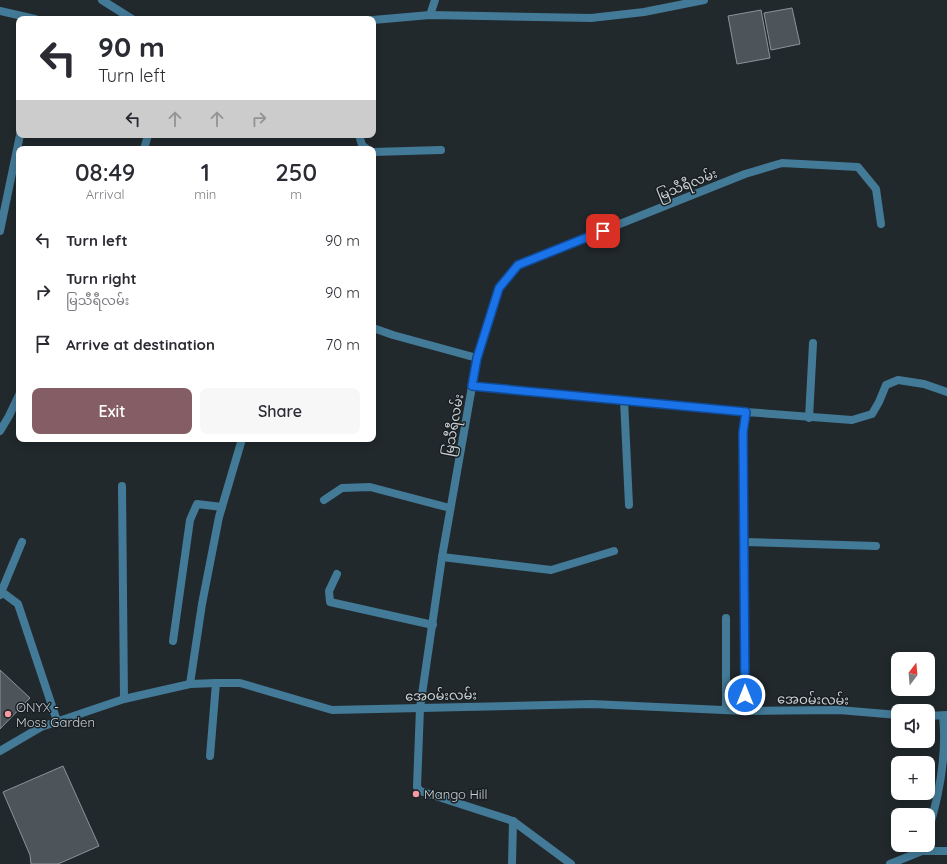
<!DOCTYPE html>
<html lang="en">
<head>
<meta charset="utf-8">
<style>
  :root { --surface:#fff; --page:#f7f7f7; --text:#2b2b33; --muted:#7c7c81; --accent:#855d64 }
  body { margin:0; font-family:Quicksand,"Noto Sans Myanmar",sans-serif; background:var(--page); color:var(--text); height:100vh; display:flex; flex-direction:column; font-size:15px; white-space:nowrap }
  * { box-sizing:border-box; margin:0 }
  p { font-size:13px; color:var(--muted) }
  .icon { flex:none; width:22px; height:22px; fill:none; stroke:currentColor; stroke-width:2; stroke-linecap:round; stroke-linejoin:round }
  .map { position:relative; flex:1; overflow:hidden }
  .drawer { position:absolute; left:16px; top:146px; width:360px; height:296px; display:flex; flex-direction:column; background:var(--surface); border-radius:8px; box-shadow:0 2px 10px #0003 }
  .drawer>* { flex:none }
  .top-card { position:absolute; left:16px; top:16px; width:360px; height:122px; border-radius:8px; box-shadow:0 2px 10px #0003; background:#fff; color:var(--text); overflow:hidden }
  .needle { width:26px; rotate:16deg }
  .tools { position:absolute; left:891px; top:652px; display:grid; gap:8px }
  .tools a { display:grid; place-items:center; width:44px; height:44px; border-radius:8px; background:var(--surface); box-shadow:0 2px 10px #0003; font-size:20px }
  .pin { position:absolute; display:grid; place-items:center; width:34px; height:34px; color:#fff; margin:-17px; border-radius:8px; box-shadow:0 2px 6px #0006 }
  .me { position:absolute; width:44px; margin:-22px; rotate:0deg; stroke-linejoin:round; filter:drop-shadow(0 0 3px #0008) }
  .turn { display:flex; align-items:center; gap:14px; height:84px; padding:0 16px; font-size:18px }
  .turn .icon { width:52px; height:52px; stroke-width:2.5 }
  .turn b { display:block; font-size:28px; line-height:34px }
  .lanes { display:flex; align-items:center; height:38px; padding:0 16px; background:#0003; justify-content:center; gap:20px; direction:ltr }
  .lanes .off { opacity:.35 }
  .eta { display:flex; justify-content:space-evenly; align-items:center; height:68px; text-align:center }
  .eta b { font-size:24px; font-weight:600; line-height:28px }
  .primary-button { display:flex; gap:8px; margin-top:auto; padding:8px 16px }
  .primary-button a { flex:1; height:46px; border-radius:8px; background:var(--accent); color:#fff; font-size:16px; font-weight:600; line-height:46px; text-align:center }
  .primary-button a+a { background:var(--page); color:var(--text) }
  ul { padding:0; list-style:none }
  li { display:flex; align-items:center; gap:12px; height:52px; padding:0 16px }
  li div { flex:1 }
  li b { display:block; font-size:15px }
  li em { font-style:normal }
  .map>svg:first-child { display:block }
</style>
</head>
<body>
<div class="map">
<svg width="947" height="864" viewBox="0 0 947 864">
  <rect width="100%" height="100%" fill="#21292d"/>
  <g fill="#4d555a" stroke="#8b9499">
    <polygon points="792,8 800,44 771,50 764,13"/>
    <polygon points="761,10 770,58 737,64 728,16"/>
    <polygon points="0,670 30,698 0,729"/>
    <polygon points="63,766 99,846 58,864 31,864 30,855 3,792"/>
  </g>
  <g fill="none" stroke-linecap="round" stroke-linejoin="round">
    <g stroke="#437a97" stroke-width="8">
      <polyline points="2,592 18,604 57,721"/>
      <polyline points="0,595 22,542"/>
      <polyline points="512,864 513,821"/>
    </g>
    <g stroke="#437a97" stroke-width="8">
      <polyline points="102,0 132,19"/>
      <polyline points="0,11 35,19"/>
      <polyline points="430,15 435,0"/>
      <polyline points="373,20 430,15 591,18 644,12 704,0"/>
      <polyline points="359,135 362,145 367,149"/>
      <polyline points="144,149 148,135"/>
      <polyline points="373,152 441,150"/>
      <polyline points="0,231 20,135"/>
      <polyline points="373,328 393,335 477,358"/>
      <polyline points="472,386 746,412"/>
      <polyline points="624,400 629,505"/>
      <polyline points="809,418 813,343"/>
      <polyline points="0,431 9,416 19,395"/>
      <polyline points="122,486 124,699"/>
      <polyline points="324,500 342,488 370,487 450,508"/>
      <polyline points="744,542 876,546"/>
      <polyline points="442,557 551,570 614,551"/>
      <polyline points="337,574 329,591 330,602 433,625"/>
      <polyline points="173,641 190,520 197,504 222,507"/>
      <polyline points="190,684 202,604 219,517 242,439"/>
      <polyline points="726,710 726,618"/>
      <polyline points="745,711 743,432 746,412 852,420 872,414 879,402 886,385 898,380 924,384 947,392"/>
      <polyline points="928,716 947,715"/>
      <polyline points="0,751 41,727 124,699 190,684 216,683 240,683 332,710 592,704 745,711 839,710 898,715"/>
      <polyline points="210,756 216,683"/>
      <path d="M928,832C939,796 947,754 943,716"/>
      <polyline points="571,864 513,821 420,791 417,787 420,708 442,557 477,358 499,288 517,265 745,174 782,163 858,167 876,189 881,224"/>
      <polyline points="890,864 922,851 947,851"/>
    </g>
  </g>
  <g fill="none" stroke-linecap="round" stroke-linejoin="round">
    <g stroke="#114b97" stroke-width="10">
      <polyline id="route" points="603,231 518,265 499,288 477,358 472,386 746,412 743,432 745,695"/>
    </g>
    <use href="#route" stroke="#1a73e8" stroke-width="7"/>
  </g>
  <g fill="#f49aa1" stroke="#181f23" stroke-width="1.5">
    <circle cx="8" cy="714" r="4"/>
    <circle cx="416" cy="794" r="4"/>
  </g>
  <g text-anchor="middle" stroke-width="3" stroke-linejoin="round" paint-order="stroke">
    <g font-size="13" fill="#cdd2d5" stroke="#181f23">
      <text transform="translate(687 184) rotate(-22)" y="5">မြသီရီလမ်း</text>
      <text transform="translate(453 425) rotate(-80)" y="5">မြသီရီလမ်း</text>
      <text transform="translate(441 695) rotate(-1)" y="5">အေဝမ်းလမ်း</text>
      <text transform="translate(813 699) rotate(1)" y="5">အေဝမ်းလမ်း</text>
    </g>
    <g font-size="13" fill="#cdd2d5" stroke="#181f23" text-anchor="start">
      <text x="16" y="712">ONYX -<tspan x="16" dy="15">Moss Garden</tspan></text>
      <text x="424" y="799">Mango Hill</text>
    </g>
  </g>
</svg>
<div class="tools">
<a><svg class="needle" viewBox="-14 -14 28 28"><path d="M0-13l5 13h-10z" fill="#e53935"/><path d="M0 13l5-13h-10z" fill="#7c7c81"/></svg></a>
<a><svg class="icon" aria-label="sound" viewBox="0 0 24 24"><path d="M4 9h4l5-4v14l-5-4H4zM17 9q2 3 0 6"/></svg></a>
<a>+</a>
<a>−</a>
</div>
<div class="pin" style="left:603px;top:231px;background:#d93025"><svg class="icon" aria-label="arrive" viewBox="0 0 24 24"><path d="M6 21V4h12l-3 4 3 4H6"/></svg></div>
<svg class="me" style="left:745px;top:695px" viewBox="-20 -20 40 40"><circle r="17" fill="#1a73e8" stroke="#fff" stroke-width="3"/><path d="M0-11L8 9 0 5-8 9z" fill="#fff"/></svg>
<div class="top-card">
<div class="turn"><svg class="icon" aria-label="left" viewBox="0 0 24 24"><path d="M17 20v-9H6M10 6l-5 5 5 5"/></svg><div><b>90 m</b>Turn left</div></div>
<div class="lanes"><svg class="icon" aria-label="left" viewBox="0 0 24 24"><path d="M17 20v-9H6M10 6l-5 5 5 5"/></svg><svg class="icon off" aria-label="ahead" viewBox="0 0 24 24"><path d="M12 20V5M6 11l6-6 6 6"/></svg><svg class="icon off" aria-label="ahead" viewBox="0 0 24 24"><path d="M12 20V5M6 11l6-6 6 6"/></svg><svg class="icon off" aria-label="right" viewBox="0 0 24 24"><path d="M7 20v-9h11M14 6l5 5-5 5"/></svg></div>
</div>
<section class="drawer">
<div class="eta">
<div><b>08:49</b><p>Arrival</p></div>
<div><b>1</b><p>min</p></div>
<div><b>250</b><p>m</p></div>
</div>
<ul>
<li><svg class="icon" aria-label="left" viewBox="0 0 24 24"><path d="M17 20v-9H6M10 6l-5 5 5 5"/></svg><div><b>Turn left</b></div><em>90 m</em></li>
<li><svg class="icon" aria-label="right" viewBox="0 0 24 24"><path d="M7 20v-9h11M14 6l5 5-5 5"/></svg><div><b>Turn right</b><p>မြသီရီလမ်း</p></div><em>90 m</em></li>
<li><svg class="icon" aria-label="arrive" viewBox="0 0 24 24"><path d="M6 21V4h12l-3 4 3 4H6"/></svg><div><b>Arrive at destination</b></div><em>70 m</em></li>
</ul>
<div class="primary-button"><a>Exit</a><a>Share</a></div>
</section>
</div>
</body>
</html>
